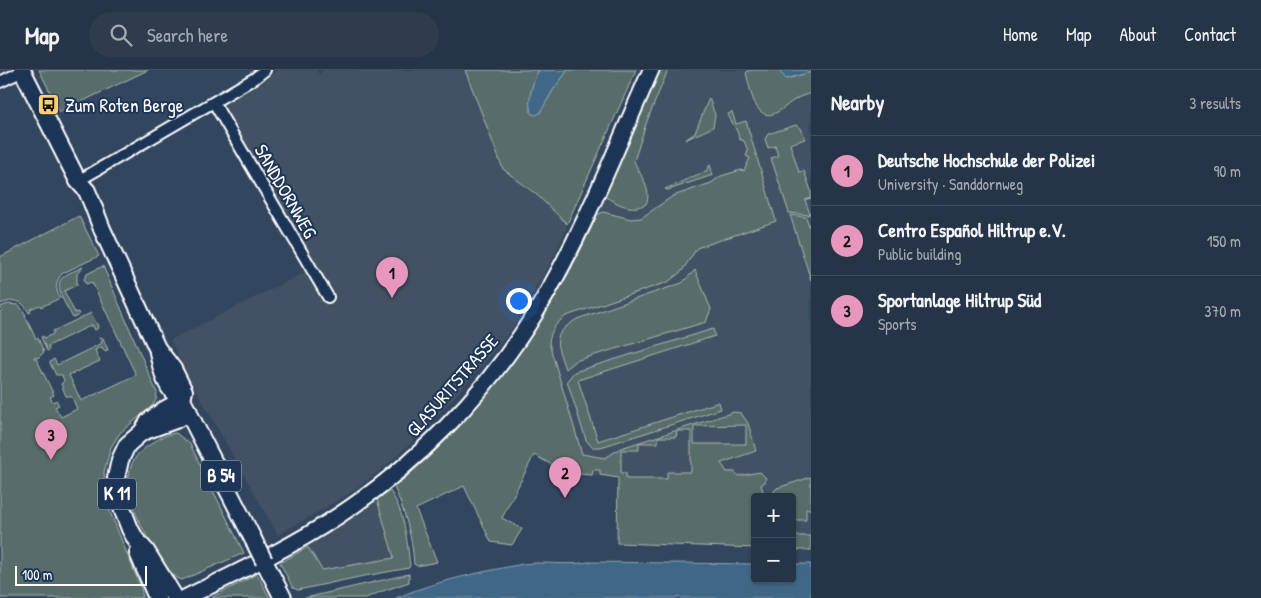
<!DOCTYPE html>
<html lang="en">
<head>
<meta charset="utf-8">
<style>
  body { margin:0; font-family:"Patrick Hand",sans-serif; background:#2e3c4e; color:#f1f3f6 }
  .controls { position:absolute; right:15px; bottom:15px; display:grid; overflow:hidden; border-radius:5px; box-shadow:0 1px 4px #0004 }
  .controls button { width:45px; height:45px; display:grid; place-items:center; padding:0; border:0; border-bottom:1px solid #424f60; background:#263447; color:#f1f3f6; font:25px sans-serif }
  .scale { position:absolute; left:15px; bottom:12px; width:132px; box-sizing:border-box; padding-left:5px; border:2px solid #fff; border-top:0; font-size:14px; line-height:18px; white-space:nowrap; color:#fff; -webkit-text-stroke:4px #1d3557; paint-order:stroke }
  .you { position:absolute; left:518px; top:230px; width:18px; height:18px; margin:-12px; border:4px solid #fff; border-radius:50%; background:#1a73e8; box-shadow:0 0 0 8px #1a73e833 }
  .badge { display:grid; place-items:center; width:32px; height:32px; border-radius:50%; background:#e797bd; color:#111; font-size:16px; font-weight:700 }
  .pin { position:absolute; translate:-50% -41px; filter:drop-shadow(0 1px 2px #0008) }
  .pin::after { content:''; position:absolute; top:26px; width:18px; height:15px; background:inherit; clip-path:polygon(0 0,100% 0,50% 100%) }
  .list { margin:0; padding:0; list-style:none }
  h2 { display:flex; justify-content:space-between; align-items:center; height:65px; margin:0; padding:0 20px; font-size:21px }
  h2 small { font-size:16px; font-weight:400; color:#a4aab4 }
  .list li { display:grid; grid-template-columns:32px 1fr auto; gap:15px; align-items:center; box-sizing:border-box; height:70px; padding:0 20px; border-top:1px solid #424f60 }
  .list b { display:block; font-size:19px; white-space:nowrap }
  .list p { margin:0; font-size:16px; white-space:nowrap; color:#a4aab4 }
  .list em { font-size:16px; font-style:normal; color:#a4aab4 }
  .icon { flex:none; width:28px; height:28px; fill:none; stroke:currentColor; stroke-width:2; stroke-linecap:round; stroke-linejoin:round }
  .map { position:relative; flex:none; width:811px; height:528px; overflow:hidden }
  header { display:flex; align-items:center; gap:30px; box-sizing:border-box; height:70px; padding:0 25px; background:#263447; border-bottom:1px solid #424f60 }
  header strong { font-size:24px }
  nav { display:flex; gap:28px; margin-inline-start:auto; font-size:18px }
  .search { width:350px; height:45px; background:#2e3c4e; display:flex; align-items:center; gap:12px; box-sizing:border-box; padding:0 18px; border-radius:28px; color:#a4aab4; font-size:19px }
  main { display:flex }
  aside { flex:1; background:#263447 }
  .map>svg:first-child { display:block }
  .built { fill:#425164 }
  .green { fill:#586d69; stroke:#acb6b4; fill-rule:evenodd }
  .water { fill:#3f6886; stroke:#8ca4b6 }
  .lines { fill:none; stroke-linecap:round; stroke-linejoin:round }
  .street-casing { stroke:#fff; stroke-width:14 }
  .secondary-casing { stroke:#fff; stroke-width:19 }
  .primary-casing { stroke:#fff; stroke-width:20 }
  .street { stroke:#1d3557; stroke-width:10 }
  .secondary { stroke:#1d3557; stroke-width:15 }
  .primary { stroke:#1d3557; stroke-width:16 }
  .primary-bridge-casing { stroke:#fff; stroke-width:20; stroke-linecap:butt }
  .primary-bridge { stroke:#1d3557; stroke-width:16 }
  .labels { text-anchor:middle; stroke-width:4; stroke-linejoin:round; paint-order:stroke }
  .shield { fill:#1d3557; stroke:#bbc2cd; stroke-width:1 }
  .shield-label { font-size:18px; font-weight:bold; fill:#fff }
  .poi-label { font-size:19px; fill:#fff; stroke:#1d3557; text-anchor:start }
  .street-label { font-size:19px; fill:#fff; stroke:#1d3557 }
</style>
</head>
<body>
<header>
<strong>Map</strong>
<div class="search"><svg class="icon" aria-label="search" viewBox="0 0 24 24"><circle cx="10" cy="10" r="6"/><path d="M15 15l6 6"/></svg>Search here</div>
<nav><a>Home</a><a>Map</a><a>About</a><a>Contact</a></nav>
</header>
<main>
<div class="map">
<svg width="811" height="528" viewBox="0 0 811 528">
  <rect width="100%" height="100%" fill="#33465f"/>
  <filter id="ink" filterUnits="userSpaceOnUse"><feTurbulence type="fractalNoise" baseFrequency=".02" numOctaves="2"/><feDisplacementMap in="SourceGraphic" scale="10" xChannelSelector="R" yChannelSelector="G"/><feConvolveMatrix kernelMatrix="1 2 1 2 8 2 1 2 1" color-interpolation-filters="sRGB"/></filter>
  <g filter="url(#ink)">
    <g class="built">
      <polygon points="277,0 316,0 319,4 323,0 465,0 503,99 537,125 567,154 565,163 546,201 514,256 482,296 450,332 410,374 387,395 349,424 278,465 194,317 170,270 317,196 222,36 261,13"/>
      <polygon points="660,0 811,0 811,480 792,480 792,427 755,427 755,478 617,473 618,408 580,404 527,271 559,221 591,158"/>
      <polygon points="377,429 394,489 322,500 308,477"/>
    </g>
    <g class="green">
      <polygon points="39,0 148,0 60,42"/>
      <path d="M465,0h74c-6,11 -13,33 -7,44l14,-12 7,-12 15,-20h68l-69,154 -30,-29 -34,-26z"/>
      <path d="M660,0h8l-21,51 -13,40c5,12 19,30 12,43 -15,8 -28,0 -42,-8z"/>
      <path d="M749,0h29l9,9 24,-7v21c-6,2 -13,4 -18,8 -12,8 -25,23 -36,6 -6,-9 -8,-24 -11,-34z"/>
      <polygon points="709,28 715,45 713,57 685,70 695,63"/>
      <path d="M732,42l4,12 10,-3 30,100 -79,27 -15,23 -14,11 -102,34c-11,8 -15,14 -17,27l33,111 23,4 16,-10 113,-36 7,1 7,10 8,28 -35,12 6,9h8l3,4 22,-4 6,6 -1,4 -4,3 4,12h-10v51l-138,-5 1,-65 -18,-3v-5h-7l-1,5 -12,-1 -23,-8 -1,1 -22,-12 -32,63 20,11 -10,16 -21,-3 -27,-56 -48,23 21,53 -20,4 -3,-2c-2,-28 -9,-52 -20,-77 90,-72 157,-168 203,-272l6,-3 28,7 10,-1 32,-22 38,-13 10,-7 20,-6 3,1 6,-13 -4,-2 2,-5 -4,-10 -5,-2c-1,-10 -8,-16 -11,-25zM746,355v19h-52v-18zM677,361h14v41h-24v7h-41v-6h-5v-23h18v-7h19v-6h18z"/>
      <polygon points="796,55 801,58 805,69 790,74 799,102 804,101 811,121 811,128 805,130 810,144 808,145 789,143 771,88 778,86 775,76 768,78 765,69 768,64"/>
      <polygon points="710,95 713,105 668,120 665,119 706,101"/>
      <polygon points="790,145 806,147 811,161 811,210"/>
      <path d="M79,146l20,40 -36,17c-8,8 -8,15 -3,25l-19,9 -1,-2 -10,4 1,3 -2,1c-7,-14 -15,-14 -29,-9v-47z"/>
      <polygon points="103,196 157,323 156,330 152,336 120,363 111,377 104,402 106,432 141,518 143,528 0,528 0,242 2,240 0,237 8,234 19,235 26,245 25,246 36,269 38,268 44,282 38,288 34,287 34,288 37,290 54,325 50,327 53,332 56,330 59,335 55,337 61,347 77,339 72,327 66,326 61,314 64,311 62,305 56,305 50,293 51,291 54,289 57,295 102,273 99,267 103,268 108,280 104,281 102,277 95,280 100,291 69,305 81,331 136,305 92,212 86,214 84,209 87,204"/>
      <path d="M83,197l-6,7v11l-13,6 11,22 3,-1 1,3 -6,3c-5,-10 -20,-30 -11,-40 5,-5 15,-8 21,-11z"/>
      <path d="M695,200l16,39 -5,13 -131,39 -10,8c-9,-27 -15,-33 12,-50l105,-36z"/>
      <polygon points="91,243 98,256 97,259 95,260 92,255 48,276 49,280 47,281 41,267 43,266 44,268 53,264 53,261"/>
      <polygon points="713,259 715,266 578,310 598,371 719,332 721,339 601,377 592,377 586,370 567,311 574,302"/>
      <path d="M176,363l14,11 54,109 -62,27c-11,-3 -17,-16 -23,-25 -20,-29 -51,-84 -11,-109 8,-6 18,-12 28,-13z"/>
      <polygon points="811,407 811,439 806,439 806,450 792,450 792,427 774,427 774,421 777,418"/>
      <path d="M390,421c15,21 17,50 20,74l-1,3 -50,9 -61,13 -5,-2 -13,-25 28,-16 14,23 72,-12 -17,-59z"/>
      <rect x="792" y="466" width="19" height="14"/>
      <polygon points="257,504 270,528 211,528"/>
      <polygon points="409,504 409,512 380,522 366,528 305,528"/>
    </g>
    <g class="water">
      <path d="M568,0l-15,20 -13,23 -4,2 -4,-1c-6,-11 1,-32 6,-43z"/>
      <polygon points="778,0 811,0 811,2 786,9"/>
      <path d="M588,492l167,2v15h37v-15h19v34h-415c39,-17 85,-26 127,-34 21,-3 44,2 65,-2z"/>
    </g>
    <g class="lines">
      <defs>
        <g id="street">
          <polyline points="0,12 23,1"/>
          <polyline points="214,33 328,227"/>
          <polyline points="78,111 255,8 265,0"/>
        </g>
        <path id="secondary" d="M185,528c51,-25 103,-49 150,-80 80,-52 151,-124 201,-206 46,-76 79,-161 115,-242"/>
        <g id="primary">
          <polyline points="22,0 78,111 87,121 92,133 102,159 157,278 173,299 184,321 182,330"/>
          <path d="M158,282c4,19 7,37 24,48l71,139"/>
          <polyline points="142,362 175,350 189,342"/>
          <polyline points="138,483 157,528"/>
          <polyline points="264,491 283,528"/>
          <polyline points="175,528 146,481 136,470 130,459 120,433 116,419 116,408 120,390 127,375 142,362 149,351 164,340 182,330"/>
        </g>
      </defs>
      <use href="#street" class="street-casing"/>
      <use href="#secondary" class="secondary-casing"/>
      <use href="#primary" class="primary-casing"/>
      <use href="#street" class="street"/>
      <use href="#secondary" class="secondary"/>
      <use href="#primary" class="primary"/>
      <defs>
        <polyline id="primary-bridge" points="253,469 264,491"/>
      </defs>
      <use href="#primary-bridge" class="primary-bridge-casing"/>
      <use href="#primary-bridge" class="primary-bridge"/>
    </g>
  </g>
  <defs>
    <symbol id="bus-square" viewBox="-11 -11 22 22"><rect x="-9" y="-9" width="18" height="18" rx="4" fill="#ffd166" stroke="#1d3557"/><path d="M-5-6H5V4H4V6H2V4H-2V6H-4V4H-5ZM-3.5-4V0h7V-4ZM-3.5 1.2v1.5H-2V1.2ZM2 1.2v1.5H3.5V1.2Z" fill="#111"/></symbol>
  </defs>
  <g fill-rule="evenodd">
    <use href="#bus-square" x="36" y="22" width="25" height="25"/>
  </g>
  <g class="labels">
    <g class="shield">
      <rect x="201" y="390.5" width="40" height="31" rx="4"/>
      <rect x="98" y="408.5" width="38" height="31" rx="4"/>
    </g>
    <g class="shield-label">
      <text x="221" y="412">B 54</text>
      <text x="117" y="430">K 11</text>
    </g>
    <g class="poi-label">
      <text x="65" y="42">Zum Roten Berge</text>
    </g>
    <g class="street-label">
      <text transform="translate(286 121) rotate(60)" y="7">SANDDORNWEG</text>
      <text transform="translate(452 315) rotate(-49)" y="7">GLASURITSTRASSE</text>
    </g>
  </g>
</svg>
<div class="controls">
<button>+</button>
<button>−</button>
</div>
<div class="scale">100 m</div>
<div class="you"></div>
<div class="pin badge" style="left:392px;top:228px">1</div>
<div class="pin badge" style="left:565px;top:428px">2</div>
<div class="pin badge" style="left:51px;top:390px">3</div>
</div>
<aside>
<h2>Nearby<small>3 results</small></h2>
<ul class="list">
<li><span class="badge">1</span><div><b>Deutsche Hochschule der Polizei</b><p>University · Sanddornweg</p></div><em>90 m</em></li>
<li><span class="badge">2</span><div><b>Centro Español Hiltrup e.V.</b><p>Public building</p></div><em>150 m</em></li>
<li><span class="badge">3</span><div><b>Sportanlage Hiltrup Süd</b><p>Sports</p></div><em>370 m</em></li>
</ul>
</aside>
</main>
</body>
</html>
